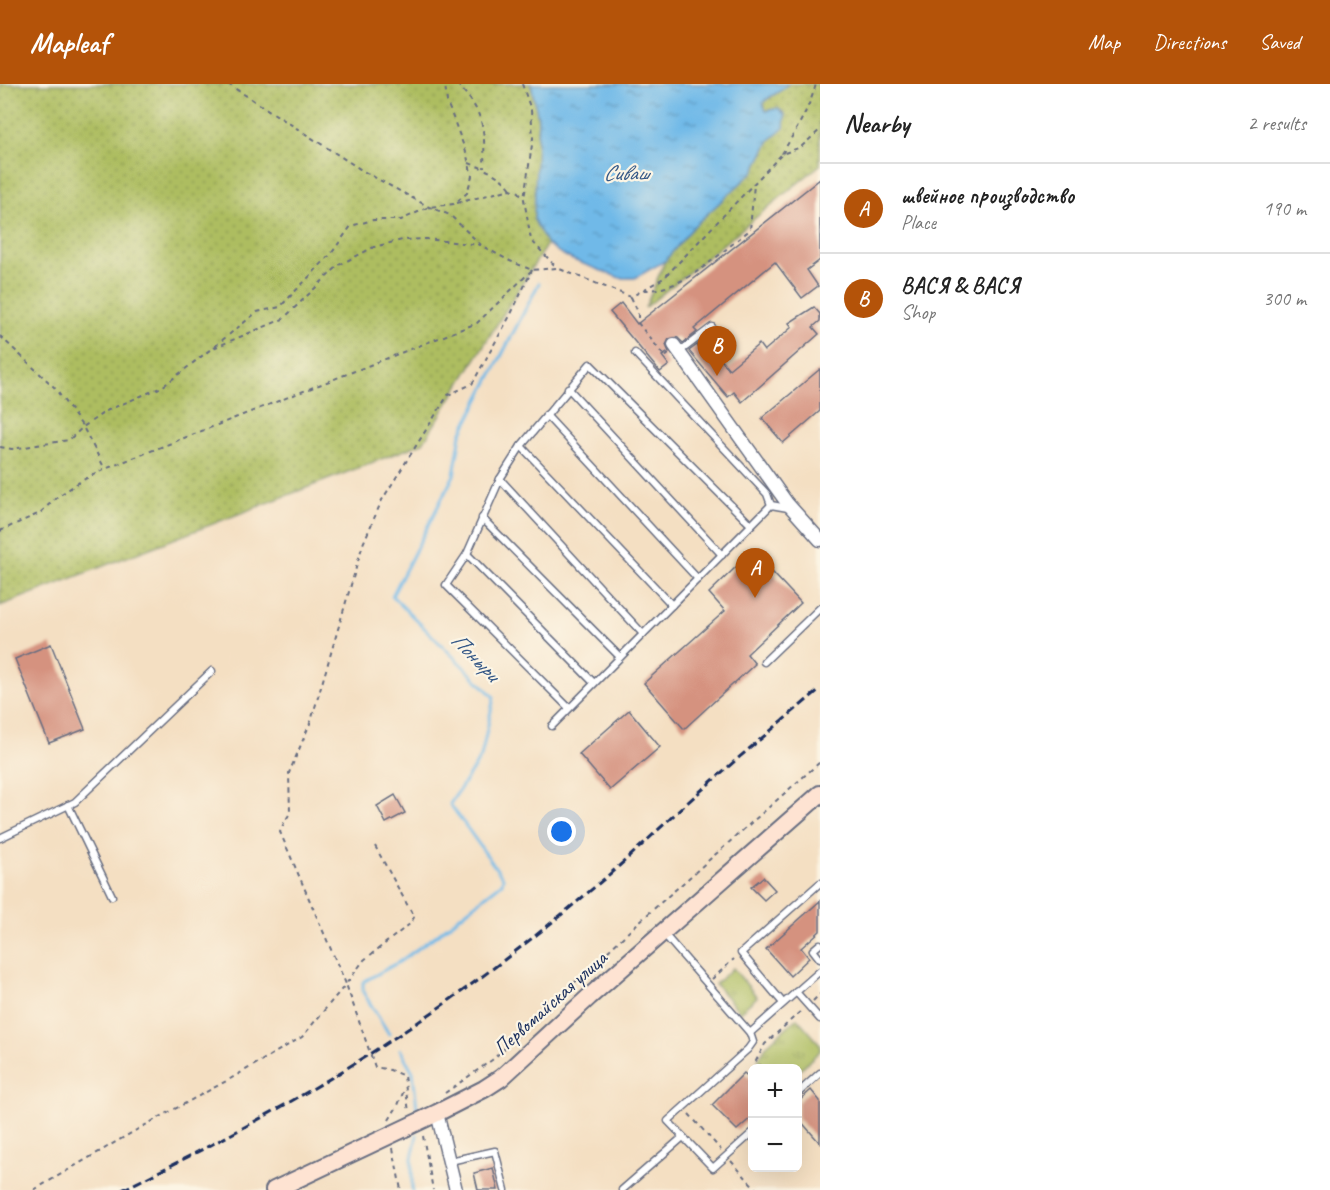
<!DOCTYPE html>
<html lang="en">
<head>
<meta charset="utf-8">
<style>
  body { margin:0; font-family:Caveat,sans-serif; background:#f2f2f2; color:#222 }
  .controls { position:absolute; right:18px; bottom:18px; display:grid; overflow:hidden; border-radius:9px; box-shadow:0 6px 24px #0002 }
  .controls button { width:54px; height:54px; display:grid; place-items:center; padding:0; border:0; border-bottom:2px solid #e0e0e0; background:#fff; color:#222; font:30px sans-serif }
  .you { position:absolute; left:562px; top:748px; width:21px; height:21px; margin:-15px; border:4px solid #fff; border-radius:50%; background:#1a73e8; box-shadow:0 0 0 9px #1a73e833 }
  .badge { display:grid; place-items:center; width:39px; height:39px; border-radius:50%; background:#b45309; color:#fff; font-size:20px; font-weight:700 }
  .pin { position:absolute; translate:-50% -50px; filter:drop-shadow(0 2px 3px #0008) }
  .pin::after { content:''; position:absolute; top:32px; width:21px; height:18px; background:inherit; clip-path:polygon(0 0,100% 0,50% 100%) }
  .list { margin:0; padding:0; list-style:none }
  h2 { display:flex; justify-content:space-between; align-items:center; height:78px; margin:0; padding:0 24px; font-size:26px }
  h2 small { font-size:20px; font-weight:400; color:#767676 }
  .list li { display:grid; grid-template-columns:39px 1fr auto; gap:18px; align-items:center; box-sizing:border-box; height:90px; padding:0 24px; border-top:2px solid #e0e0e0 }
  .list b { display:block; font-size:22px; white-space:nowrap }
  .list p { margin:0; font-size:20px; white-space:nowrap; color:#767676 }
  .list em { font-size:20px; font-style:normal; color:#767676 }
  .map { position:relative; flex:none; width:820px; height:1106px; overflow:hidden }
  header { display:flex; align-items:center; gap:36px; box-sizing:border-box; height:84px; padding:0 30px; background:#b45309; color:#fff }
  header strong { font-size:28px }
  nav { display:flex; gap:33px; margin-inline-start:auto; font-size:21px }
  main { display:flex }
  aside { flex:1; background:#fff }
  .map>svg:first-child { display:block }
  .grass { fill:url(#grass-dots); stroke:#64765f; stroke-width:1.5 }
  .park { fill:url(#park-tufts); stroke:#64765f; stroke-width:1.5 }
  .water { fill:url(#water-ripples); stroke:#4674a3; stroke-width:1.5 }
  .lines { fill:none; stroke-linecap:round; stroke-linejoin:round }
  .stream { stroke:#70b9e8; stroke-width:3 }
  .building { fill:#d5927f }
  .lane-casing { stroke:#676d81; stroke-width:9 }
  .street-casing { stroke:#676d81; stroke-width:15 }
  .secondary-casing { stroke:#676d81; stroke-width:20 }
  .path { stroke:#676d81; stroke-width:2; stroke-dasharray:4.5 4.5; stroke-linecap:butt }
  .lane { stroke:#fff; stroke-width:6 }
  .street { stroke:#fff; stroke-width:12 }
  .secondary { stroke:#fee3d2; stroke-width:16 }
  .rail { stroke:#1b2f5e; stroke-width:3; stroke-dasharray:9 4.5; stroke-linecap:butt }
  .labels { text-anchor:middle; stroke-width:4.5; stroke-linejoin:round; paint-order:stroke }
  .street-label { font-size:21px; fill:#1b2f5e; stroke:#fcf5e5 }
  .water-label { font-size:22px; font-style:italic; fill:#355887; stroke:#fcf5e5 }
</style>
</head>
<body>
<header>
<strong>Mapleaf</strong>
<nav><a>Map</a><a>Directions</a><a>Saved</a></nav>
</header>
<main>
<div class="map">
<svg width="820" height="1106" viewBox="0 0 820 1106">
  <defs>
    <pattern id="grass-dots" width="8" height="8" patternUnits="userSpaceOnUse" patternTransform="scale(1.5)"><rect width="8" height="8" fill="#adbd60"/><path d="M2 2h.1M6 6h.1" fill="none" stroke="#8c9a52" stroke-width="1.8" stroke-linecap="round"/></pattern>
    <pattern id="park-tufts" width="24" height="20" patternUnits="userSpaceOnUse" patternTransform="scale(1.5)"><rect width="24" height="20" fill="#adbd60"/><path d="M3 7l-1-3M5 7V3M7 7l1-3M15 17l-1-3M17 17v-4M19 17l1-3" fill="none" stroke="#8c9a52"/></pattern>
    <pattern id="water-ripples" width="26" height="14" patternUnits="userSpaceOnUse" patternTransform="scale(1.5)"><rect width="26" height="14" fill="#70b9e8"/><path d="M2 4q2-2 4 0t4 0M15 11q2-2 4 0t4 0" fill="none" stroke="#5b97bf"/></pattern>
  </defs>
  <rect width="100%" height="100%" fill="#fcf5e5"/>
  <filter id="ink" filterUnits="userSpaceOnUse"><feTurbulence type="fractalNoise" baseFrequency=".0167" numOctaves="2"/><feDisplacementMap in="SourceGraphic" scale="12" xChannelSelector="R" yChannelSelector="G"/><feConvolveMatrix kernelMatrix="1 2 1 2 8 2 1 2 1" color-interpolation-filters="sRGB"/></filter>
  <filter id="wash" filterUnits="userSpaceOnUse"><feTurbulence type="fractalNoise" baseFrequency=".008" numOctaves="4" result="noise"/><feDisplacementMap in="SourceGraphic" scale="24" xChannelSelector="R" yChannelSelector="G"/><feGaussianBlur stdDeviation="1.35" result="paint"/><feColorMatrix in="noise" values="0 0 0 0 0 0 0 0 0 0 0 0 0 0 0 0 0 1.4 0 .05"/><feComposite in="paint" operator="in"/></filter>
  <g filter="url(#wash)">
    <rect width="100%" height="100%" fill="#f4dfc2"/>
    <g class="grass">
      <polygon points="0,0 531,0 538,33 534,136 547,160 423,359 0,522"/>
      <path d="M788,0h32v81l-175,143 20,-47 29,-35 60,-55 16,-31 13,-12 2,-13 -7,-7 -12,3 -3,-8c7,-9 18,-10 25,-19z"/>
    </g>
    <g class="park">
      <polygon points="733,884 757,913 740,928 715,900"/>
      <polygon points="797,934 820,960 820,967 798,987 798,984 766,984 758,976 767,961"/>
    </g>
    <path class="water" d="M531,0h257c-7,9 -17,10 -25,19l3,8 12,-3 7,7 -1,13 -14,12 -16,31 -60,55 -29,35 -30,17h-15l-47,-18 -13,-7 -13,-9 -13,-24 4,-102z"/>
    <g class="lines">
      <g class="stream">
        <polyline points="389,950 363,908 363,898 399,878 434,853 502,799 503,794 450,720 481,673 494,613 392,512 454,391 461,350 539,199"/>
        <polyline points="400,965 413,988 417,1024"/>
        <polyline points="412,1106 412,1074 417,1051"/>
      </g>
    </g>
    <g id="blocks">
      <g class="building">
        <polygon points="820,95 820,176 807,186 818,202 802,214 775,178 694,245 697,248 683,259 677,253 669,255 666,261 669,268 662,272 669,281 660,288 610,228 621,219 637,240"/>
        <polygon points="814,223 820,230 820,237 813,243 819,250 742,318 734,308 728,313 689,267 704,256 729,285 759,260 764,267 792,243 789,239"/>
        <polygon points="820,285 820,327 783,359 762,334"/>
        <polygon points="760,475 801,519 747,570 755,580 684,645 644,599 725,527 709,509 737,482 745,490"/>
        <polygon points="51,560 85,645 49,659 15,575"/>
        <polygon points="629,626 660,663 610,706 579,670"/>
        <polygon points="395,711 405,729 386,739 377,722"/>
        <polygon points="763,793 775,806 764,816 751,803"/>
        <polygon points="820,817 820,847 801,864 809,874 790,892 766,865"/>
        <polygon points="744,989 753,997 753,1032 737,1046 712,1021"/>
        <polygon points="811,1006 820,1017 820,1059 798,1034 798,1018"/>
        <polygon points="493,1084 498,1106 478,1106 474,1089"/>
      </g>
    </g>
  </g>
  <g filter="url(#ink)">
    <use href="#blocks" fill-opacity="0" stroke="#676d81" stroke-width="1.5"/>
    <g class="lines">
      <defs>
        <g id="lane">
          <polyline points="679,268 712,243"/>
          <polyline points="635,269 767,410 771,421"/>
          <polyline points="568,304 722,471"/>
          <polyline points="546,331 698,495"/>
          <polyline points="521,362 672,521"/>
          <polyline points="500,395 643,550"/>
          <polyline points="482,434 620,573"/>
          <polyline points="467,470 594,599"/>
          <polyline points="764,578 820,524"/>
          <polyline points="569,624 446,501 467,470 500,395 521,362 590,280 751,441"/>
          <polyline points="552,642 771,421 788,424"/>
          <polyline points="68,721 112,812"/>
          <polyline points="0,754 75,718 212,587"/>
          <polyline points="664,850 750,949 753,958 748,965 668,1037 713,1084 752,1049"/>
          <polyline points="820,860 813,866 820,875"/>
          <polyline points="796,908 820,935"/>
          <polyline points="783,919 741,869 820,799"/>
          <polyline points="750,949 820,887"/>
          <polyline points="798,1009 820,989"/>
          <polyline points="450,1077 495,1067 505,1106"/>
          <polyline points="622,1106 683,1053"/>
        </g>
        <g id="street">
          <polyline points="674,261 787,419 820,456"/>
          <polyline points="437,1029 456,1106"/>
        </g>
        <polyline id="secondary" points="274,1106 437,1029 484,1005 501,994 589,913 820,710"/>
      </defs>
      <use href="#lane" class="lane-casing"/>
      <use href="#street" class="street-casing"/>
      <use href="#secondary" class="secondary-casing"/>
      <g class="path">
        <polyline points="228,0 363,87 429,123 450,131 482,162 510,177 532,186 557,184 631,213 664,194 782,70 801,63 820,46"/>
        <path d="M457,0c28,29 28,46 27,84"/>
        <polyline points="522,0 531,26 533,54 524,115"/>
        <path d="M782,70c13,-23 27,-44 34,-70"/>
        <path d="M469,79c16,6 32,12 42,26"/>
        <polyline points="457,119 511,105 519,108 524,115 531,156 557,184"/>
        <path d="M644,206c41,1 75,-37 106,-60l4,-46"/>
        <polyline points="631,213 638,228 638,239 665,273 669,270"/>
        <polyline points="0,252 54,303 83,343 105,385"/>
        <polyline points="215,262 257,228 280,223 331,170 351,142 373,136 401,136 429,123 454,120 467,109 472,92 466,68 447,18 445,0"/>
        <polyline points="0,363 12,365 69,356 83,343 106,327 162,303 211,265 283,235 339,181 374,163 402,156 427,155 481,161"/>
        <polyline points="0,447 40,429 57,413 81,397 105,385 477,239 531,187"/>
        <polyline points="375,762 414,833 411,839 364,876 346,900 375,983 390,986 404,992 409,1028"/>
        <polyline points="712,895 734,875"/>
        <polyline points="813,917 820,910"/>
        <polyline points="763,984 756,977 765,960 802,926"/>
        <polyline points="445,1009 492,976 640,837 820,678"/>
        <polyline points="689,1030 721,1066"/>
        <polyline points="389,1036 398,1021 405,1004"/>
        <polyline points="423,1052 433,1106"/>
        <polyline points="393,1064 401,1106"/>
        <polyline points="731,1077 757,1106"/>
        <polyline points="34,1106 138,1045 230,995 302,953 346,900 280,748 284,739 290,729 289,689 311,637 363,460 382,416 448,311 472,300 511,230 532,186"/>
      </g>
      <use href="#lane" class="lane"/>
      <use href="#street" class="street"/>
      <use href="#secondary" class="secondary"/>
      <path class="rail" d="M122,1106c91,-45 181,-92 266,-148 79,-51 160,-114 231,-176 28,-25 55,-52 84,-77 38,-34 78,-67 117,-100"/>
    </g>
  </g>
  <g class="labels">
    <g class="street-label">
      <text transform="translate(550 919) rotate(-42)" y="7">Первомайская улица</text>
    </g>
    <g class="water-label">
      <text x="626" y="96">Сиваш</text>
      <text transform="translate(476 572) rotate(45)" y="8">Поныри</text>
    </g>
  </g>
</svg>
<div class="controls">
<button>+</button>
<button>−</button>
</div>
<div class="you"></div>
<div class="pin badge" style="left:755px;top:514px">A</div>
<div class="pin badge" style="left:717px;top:292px">B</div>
</div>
<aside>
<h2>Nearby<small>2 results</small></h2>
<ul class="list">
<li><span class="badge">A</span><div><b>швейное производство</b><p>Place</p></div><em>190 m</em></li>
<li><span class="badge">B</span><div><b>ВАСЯ &amp; ВАСЯ</b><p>Shop</p></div><em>300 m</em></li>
</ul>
</aside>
</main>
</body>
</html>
